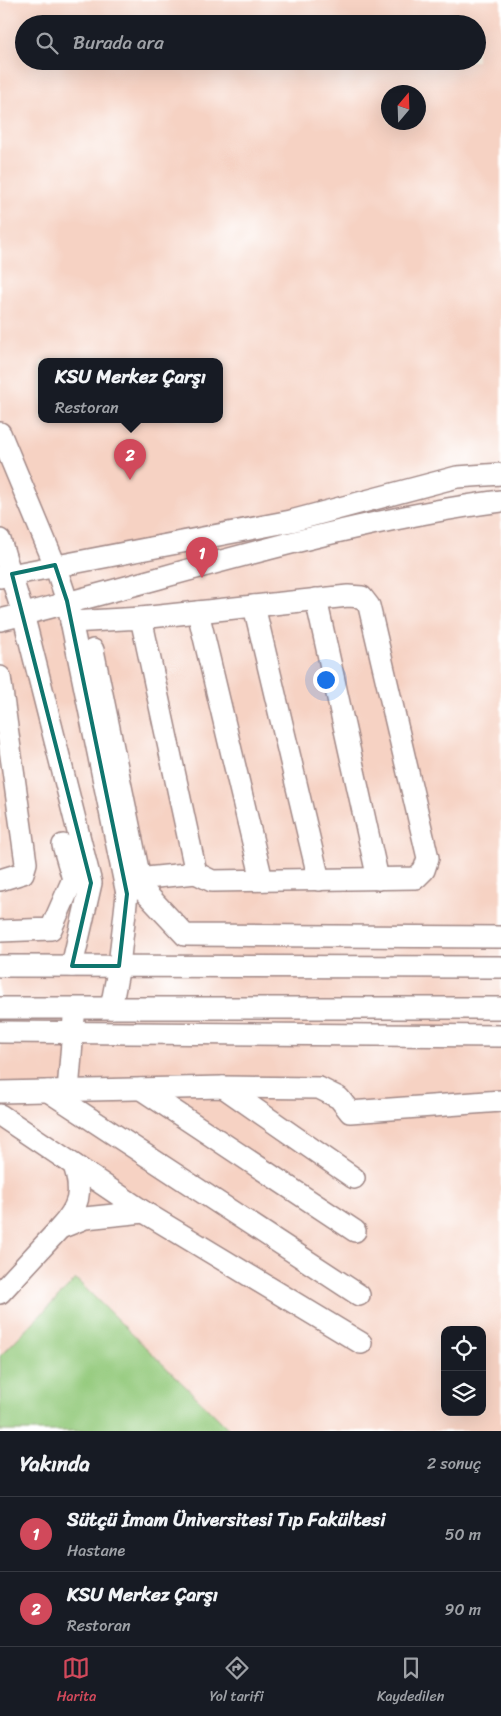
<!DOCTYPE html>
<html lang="tr">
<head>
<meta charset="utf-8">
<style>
  body { margin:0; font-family:Sriracha,sans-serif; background:#20242c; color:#f1f3f6 }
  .controls { position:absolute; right:15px; bottom:15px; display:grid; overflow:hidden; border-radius:10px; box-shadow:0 5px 20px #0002 }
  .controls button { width:45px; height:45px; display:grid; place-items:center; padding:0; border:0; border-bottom:1px solid #363941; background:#171b24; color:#f1f3f6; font:25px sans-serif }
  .compass { position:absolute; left:381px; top:85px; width:45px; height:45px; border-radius:50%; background:#171b24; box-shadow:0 5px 20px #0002; rotate:19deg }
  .you { position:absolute; left:325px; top:679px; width:18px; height:18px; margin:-12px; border:4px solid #fff; border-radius:50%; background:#1a73e8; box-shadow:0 0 0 8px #1a73e833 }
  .badge { display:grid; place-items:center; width:32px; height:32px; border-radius:50%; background:#d1495b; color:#fff; font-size:16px; font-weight:700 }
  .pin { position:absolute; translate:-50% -41px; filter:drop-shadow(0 1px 2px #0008) }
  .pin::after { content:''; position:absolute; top:26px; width:18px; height:15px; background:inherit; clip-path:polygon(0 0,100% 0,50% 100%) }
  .popup { position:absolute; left:38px; top:358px; width:185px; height:65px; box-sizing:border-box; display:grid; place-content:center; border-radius:10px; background:#171b24; filter:drop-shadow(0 1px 4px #0005); font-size:16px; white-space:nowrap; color:#9ea1a6 }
  .popup b { font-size:19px; color:#f1f3f6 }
  .popup::after { content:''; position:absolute; left:50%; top:100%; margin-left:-10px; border:10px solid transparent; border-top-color:#171b24 }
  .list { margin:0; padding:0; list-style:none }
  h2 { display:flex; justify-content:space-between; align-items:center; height:65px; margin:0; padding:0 20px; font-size:21px }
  h2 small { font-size:16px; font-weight:400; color:#9ea1a6 }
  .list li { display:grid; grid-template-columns:32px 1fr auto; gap:15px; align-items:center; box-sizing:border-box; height:75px; padding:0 20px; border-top:1px solid #363941 }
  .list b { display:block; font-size:19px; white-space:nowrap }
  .list p { margin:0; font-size:16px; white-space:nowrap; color:#9ea1a6 }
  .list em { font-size:16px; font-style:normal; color:#9ea1a6 }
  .icon { flex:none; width:28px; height:28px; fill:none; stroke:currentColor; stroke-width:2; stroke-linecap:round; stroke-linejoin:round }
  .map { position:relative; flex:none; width:501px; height:1431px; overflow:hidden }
  .search { position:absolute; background:#171b24; box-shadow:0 5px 20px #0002; left:15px; right:15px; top:15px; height:55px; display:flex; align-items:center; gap:12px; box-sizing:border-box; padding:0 18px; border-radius:28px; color:#9ea1a6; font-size:19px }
  .sheet { height:215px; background:#171b24 }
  nav { display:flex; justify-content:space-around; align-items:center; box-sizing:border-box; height:70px; border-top:1px solid #363941; background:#171b24; font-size:14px; color:#9ea1a6 }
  nav a { display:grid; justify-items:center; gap:2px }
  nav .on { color:#d1495b }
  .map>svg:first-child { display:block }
  .built { fill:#f6d2c3; fill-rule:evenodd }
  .green { fill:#95cb7e; stroke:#707554 }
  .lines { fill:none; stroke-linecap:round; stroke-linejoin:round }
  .minor-casing { stroke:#a18886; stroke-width:24 }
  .minor { stroke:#fff; stroke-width:21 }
  .marked { fill:none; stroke:#0f766e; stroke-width:4; stroke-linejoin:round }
</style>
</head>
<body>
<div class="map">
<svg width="501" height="1431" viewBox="0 0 501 1431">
  <rect width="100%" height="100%" fill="#fff"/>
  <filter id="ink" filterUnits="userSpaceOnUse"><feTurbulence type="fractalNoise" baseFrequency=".02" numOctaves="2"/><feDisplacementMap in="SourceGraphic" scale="10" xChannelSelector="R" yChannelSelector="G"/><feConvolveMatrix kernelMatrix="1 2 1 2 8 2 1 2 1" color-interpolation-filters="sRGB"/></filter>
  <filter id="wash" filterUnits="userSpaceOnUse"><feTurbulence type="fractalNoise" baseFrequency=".0096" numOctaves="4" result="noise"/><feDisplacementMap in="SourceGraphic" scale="20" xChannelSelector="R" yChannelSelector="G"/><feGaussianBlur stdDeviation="1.12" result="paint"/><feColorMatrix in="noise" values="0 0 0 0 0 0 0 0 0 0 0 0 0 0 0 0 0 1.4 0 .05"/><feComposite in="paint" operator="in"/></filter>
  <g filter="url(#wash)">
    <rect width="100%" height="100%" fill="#f8f0e0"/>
    <path class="built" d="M0,0h501v1431h-501zM24,24h453v37h-453zM388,92h30v30h-30zM41,361h178v58h-178zM445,1330h37v82h-37z"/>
    <polygon class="green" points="76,1279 229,1429 227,1431 0,1431 0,1356"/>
  </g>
  <g filter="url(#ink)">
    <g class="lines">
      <defs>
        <g id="minor">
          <polyline points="0,433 55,565 67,601 127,894 119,966 111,1008"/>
          <polyline points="0,540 23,614 91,883 72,966"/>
          <polyline points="0,577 291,521 457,477 501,474"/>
          <polyline points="316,599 378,879"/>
          <polyline points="254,606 319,880"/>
          <polyline points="198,612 262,880"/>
          <polyline points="141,618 348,596 362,597 369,606 428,858 424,870 416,878 212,881 196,873"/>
          <path d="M0,620c165,-40 332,-97 501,-119"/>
          <polyline points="71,622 141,618 196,873 127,880"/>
          <polyline points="93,650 142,889 185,935 501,937"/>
          <polyline points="0,677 26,863 23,873 0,880"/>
          <polyline points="0,931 51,929 73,879 63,845"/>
          <polyline points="0,966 501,967"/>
          <polyline points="0,1008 501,1008"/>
          <polyline points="0,1032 501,1036"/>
          <polyline points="223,1087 354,1178"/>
          <polyline points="141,1089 355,1231"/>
          <polyline points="48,1091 359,1295"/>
          <polyline points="68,1091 74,1018"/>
          <polyline points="0,1092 223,1087 319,1088 339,1098 350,1112 501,1101"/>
          <polyline points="0,1115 144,1212 361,1343"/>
          <path d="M74,1165c9,28 5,42 -14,63l25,-10 59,-6"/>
          <polyline points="0,1293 60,1228"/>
        </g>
      </defs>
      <use href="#minor" class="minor-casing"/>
      <use href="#minor" class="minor"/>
    </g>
  </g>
  <path class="marked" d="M55,565l12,36 60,293 -8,72h-47l19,-83 -79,-309z"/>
</svg>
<div class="controls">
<button><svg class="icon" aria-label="locate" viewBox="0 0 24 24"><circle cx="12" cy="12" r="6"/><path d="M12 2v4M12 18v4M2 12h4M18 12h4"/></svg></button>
<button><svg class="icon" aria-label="layers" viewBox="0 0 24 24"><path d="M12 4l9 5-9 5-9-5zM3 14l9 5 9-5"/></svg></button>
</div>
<svg class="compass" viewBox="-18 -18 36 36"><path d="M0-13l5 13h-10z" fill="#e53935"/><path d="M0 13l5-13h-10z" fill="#9ea1a6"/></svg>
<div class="you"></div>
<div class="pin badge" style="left:202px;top:578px">1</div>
<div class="pin badge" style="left:130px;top:480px">2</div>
<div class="popup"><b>KSU Merkez Çarşı</b>Restoran</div>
<div class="search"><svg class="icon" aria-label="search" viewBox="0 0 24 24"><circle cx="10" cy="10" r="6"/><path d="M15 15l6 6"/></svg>Burada ara</div>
</div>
<section class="sheet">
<h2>Yakında<small>2 sonuç</small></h2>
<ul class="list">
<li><span class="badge">1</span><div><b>Sütçü İmam Üniversitesi Tıp Fakültesi</b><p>Hastane</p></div><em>50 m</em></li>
<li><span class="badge">2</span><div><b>KSU Merkez Çarşı</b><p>Restoran</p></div><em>90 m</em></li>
</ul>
</section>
<nav>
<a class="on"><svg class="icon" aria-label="map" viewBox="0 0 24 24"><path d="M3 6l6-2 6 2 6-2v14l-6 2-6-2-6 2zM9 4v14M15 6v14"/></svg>Harita</a>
<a><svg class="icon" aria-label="directions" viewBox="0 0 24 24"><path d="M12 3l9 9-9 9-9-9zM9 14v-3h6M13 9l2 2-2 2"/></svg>Yol tarifi</a>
<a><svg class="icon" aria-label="saved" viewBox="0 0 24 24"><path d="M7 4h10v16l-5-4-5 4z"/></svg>Kaydedilen</a>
</nav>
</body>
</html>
